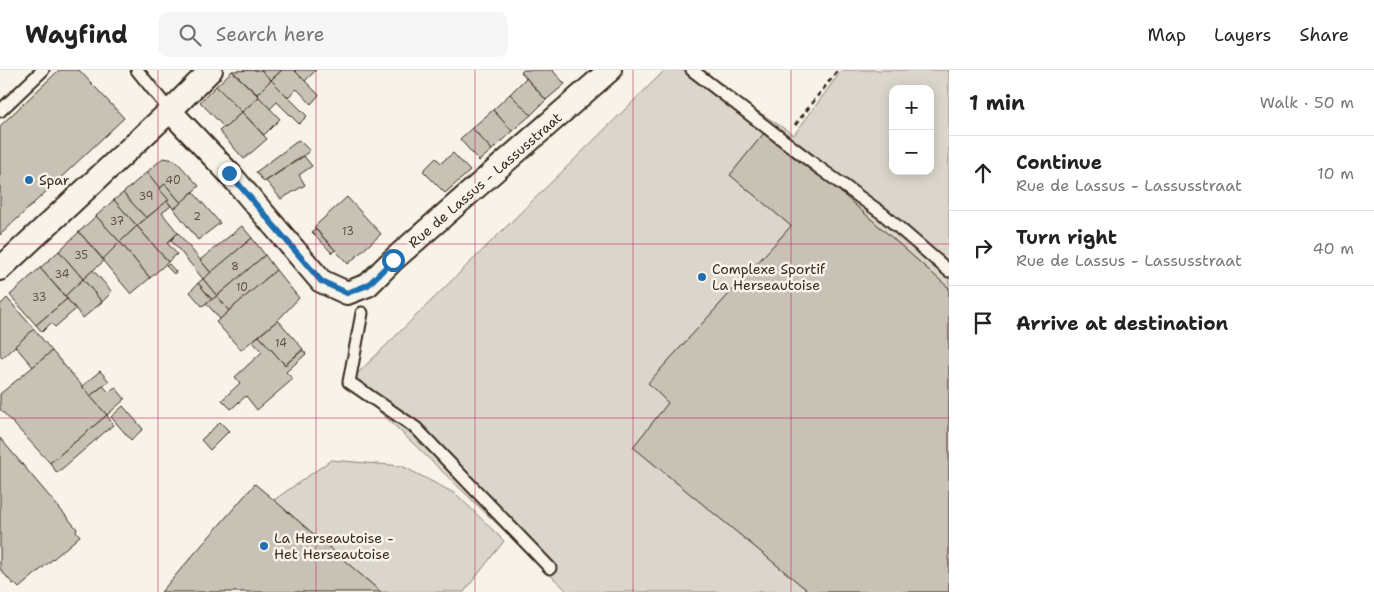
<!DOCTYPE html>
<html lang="en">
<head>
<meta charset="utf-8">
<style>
  body { margin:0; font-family:"Shantell Sans",sans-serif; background:#f6f6f6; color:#222 }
  .controls { position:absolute; right:15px; top:15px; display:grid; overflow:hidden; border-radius:10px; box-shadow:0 2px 12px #0003 }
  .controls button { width:45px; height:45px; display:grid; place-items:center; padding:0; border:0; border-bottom:1px solid #e0e0e0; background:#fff; color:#222; font:25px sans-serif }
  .stop { position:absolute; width:15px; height:15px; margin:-11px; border:4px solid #1f6fb2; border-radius:50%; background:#fff }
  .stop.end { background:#1f6fb2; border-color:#fff; box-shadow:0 1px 5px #0008 }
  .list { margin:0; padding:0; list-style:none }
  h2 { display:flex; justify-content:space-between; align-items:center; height:65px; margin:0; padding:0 20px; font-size:21px }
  h2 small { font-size:16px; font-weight:400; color:#767676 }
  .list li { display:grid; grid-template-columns:32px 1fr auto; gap:15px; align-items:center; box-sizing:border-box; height:75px; padding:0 20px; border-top:1px solid #e0e0e0 }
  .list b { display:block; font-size:19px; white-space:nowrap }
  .list p { margin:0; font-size:16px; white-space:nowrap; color:#767676 }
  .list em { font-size:16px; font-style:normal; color:#767676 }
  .icon { flex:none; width:28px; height:28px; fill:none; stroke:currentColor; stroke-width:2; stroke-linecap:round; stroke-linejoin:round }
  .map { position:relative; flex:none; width:949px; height:522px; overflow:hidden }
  header { display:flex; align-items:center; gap:30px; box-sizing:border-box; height:70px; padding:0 25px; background:#fff; border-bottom:1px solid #e0e0e0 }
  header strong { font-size:24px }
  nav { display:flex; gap:28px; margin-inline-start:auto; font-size:18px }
  .search { width:350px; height:45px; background:#f6f6f6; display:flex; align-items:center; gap:12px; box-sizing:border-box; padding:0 18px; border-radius:10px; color:#767676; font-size:19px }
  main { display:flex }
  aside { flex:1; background:#fff }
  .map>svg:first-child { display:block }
  .green { fill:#dbd6cb; stroke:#8b8074; fill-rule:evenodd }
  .building { fill:#c8c1b6; stroke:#3b2a1e }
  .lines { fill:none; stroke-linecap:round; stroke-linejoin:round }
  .service-casing { stroke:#3b2a1e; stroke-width:15 }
  .minor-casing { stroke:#3b2a1e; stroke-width:26 }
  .path { stroke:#3b2a1e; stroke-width:3; stroke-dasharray:5 4; stroke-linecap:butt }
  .service { stroke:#f7f3e8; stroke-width:11 }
  .minor { stroke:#f7f3e8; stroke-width:22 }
  .route { stroke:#1f6fb2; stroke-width:6 }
  .grid { fill:none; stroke:#c2185b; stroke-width:1; stroke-opacity:0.55 }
  .poi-dot { fill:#1f6fb2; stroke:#f7f3e8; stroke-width:2 }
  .labels { text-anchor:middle; stroke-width:5; stroke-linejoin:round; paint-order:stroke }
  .number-label { font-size:11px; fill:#5e5044 }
  .poi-label { font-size:14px; fill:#3b2a1e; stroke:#f7f3e8; text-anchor:start }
  .street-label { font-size:14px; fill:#3b2a1e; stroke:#f7f3e8 }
</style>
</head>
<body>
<header>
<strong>Wayfind</strong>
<div class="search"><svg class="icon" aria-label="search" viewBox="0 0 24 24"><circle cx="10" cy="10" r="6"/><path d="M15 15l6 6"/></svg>Search here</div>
<nav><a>Map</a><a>Layers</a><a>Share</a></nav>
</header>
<main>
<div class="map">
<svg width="949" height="522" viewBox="0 0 949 522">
  <rect width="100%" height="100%" fill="#f7f3e8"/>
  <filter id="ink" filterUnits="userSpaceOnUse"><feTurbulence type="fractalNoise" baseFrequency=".02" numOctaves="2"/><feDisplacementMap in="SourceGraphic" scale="10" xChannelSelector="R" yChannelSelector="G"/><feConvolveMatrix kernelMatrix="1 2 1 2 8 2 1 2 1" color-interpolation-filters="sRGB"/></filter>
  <g filter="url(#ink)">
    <g class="green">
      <path d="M665,0h30l99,65 48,-65h107v522h-381l-219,-210zM893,19h37v82h-37z"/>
      <polygon points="331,390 402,396 456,424 504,471 464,522 381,522 274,430"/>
    </g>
    <g class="building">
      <polygon points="59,0 79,0 124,48 0,165 0,56"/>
      <polygon points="261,0 282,0 271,10"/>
      <polygon points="261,0 271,10 257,24 232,1"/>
      <polygon points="282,0 294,0 319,25 311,34 297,19 288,27 271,10"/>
      <polygon points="294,0 316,0 305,11"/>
      <polygon points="524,0 552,0 565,14 546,30 521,2"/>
      <polygon points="232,1 259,27 242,42 216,16"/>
      <polygon points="526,8 546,30 531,45 510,24"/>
      <polygon points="271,10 307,46 299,54 277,32 270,39 259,27 257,24"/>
      <polygon points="216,16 242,42 225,58 200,32"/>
      <polygon points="510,24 531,45 512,61 493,40"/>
      <polygon points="259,27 280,49 264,65 242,42"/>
      <polygon points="493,40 512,61 492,80 472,58"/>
      <polygon points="242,42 267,69 244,89 219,61 224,57 225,58"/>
      <polygon points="472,58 492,80 479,91 460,69"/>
      <polygon points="768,58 949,218 949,522 805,522 807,520 633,377 668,333 648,313 791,156 730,105"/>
      <polygon points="299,70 310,81 264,112 256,102"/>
      <polygon points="453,83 470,101 445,123 423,101 436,88 441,93"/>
      <polygon points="304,86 312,96 299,105 305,115 281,129 266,111"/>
      <polygon points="163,88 175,90 199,116 181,133 165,114 159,119 147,102"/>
      <polygon points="147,102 169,130 146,148 123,123"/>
      <polygon points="165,114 181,133 174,139 167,131 169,130 159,119"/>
      <polygon points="193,122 220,153 198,170 174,139"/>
      <polygon points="123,123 146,148 137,156 114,130"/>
      <polygon points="347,127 381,164 348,194 314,157"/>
      <polygon points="114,130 137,156 120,172 96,146"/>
      <polygon points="167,131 171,136 162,143 178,163 167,173 177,184 168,192 137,156"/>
      <polygon points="96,146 120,172 103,189 79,162"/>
      <polygon points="137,156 168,192 150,208 120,172"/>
      <polygon points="242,156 252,168 211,203 200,190"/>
      <polygon points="315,159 335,180 332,183 312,162"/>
      <polygon points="79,162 104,191 83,209 59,181"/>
      <polygon points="178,163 211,203 203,209 171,170"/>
      <polygon points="252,168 265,185 217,226 203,209"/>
      <polygon points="120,172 150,208 131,224 103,191 103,189"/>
      <polygon points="59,181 83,209 65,226 40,198"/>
      <polygon points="265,185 276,200 229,241 217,226"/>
      <polygon points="169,194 176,202 174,204 166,196"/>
      <polygon points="40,198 67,229 36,255 10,225"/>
      <polygon points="93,200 112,222 102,232 83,209"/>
      <polygon points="276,200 299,228 278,250 241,280 216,252"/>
      <polygon points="83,209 102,232 83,248 65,226"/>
      <polygon points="203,209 217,226 212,230 198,213"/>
      <polygon points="198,213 212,230 202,236 190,222"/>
      <polygon points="217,226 229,241 220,249 206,233"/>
      <polygon points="7,228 34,259 2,288 0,285 0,235"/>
      <polygon points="67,229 76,239 55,257 51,253 42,262 36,255"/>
      <polygon points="278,250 303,279 285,295 259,266"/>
      <polygon points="34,259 52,281 33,297 15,276"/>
      <polygon points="259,266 285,295 303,280 306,284 286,302 293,309 257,340 246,326 231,339 222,330 240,313 235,307 262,282 252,271"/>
      <polygon points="52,281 107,345 50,393 0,339 0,324"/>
      <polygon points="100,301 109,311 90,326 82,316"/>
      <polygon points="103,316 109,322 115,317 125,329 107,345 90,326"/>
      <polygon points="123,336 143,359 131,370 111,347"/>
      <polygon points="107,345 113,355 57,403 50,393"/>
      <polygon points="220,352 229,361 210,380 201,370"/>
      <polygon points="0,368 77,459 76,461 80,466 19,518 14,513 13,514 0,499"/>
      <polygon points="255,414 274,430 381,522 161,522"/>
    </g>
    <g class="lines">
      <defs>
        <g id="service">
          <polyline points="137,0 170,41"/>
          <polyline points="692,0 818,97 883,144 949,201"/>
          <polyline points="0,41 43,0"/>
          <polyline points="362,243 349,312 416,358 550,498"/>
        </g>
        <g id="minor">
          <polyline points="170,41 229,103 321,211 347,223 368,215 393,190 610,0"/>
          <polyline points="0,199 170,41 211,0"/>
        </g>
      </defs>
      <use href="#service" class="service-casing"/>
      <use href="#minor" class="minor-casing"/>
      <polyline class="path" points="795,55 838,0"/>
      <use href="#service" class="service"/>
      <use href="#minor" class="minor"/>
    </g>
  </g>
  <g class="lines" filter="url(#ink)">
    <polyline class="route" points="229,103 321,211 347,223 368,215 393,190"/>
  </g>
  <path class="grid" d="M158,0v522M316,0v522M475,0v522M633,0v522M791,0v522M0,174h949M0,348h949"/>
  <g class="poi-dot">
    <circle cx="29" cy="110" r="5"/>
    <circle cx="702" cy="207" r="5"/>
    <circle cx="264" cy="476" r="5"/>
  </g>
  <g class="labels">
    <g class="number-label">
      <text x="173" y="114">40</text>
      <text x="146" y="130">39</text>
      <text x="197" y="150">2</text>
      <text x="117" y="155">37</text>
      <text x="348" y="165">13</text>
      <text x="81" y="189">35</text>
      <text x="235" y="200">8</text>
      <text x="62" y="208">34</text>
      <text x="242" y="221">10</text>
      <text x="39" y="231">33</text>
      <text x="281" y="277">14</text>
    </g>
    <g class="poi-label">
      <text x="39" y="115">Spar</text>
      <text x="712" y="204">Complexe Sportif<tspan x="712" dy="16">La Herseautoise</tspan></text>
      <text x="274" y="473">La Herseautoise -<tspan x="274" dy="16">Het Herseautoise</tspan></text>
    </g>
    <g class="street-label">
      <text transform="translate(485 110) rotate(-41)" y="5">Rue de Lassus - Lassusstraat</text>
    </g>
  </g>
</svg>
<div class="controls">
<button>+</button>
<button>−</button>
</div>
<div class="stop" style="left:393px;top:190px"></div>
<div class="stop end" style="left:229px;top:103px"></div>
</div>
<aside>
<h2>1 min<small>Walk · 50 m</small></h2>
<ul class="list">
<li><svg class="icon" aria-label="ahead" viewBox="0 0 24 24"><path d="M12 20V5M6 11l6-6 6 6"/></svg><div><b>Continue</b><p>Rue de Lassus - Lassusstraat</p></div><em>10 m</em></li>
<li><svg class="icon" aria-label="right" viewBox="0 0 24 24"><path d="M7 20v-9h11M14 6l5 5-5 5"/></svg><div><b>Turn right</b><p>Rue de Lassus - Lassusstraat</p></div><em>40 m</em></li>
<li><svg class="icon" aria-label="arrive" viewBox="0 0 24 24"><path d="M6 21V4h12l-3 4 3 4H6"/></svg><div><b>Arrive at destination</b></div></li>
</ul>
</aside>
</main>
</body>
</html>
